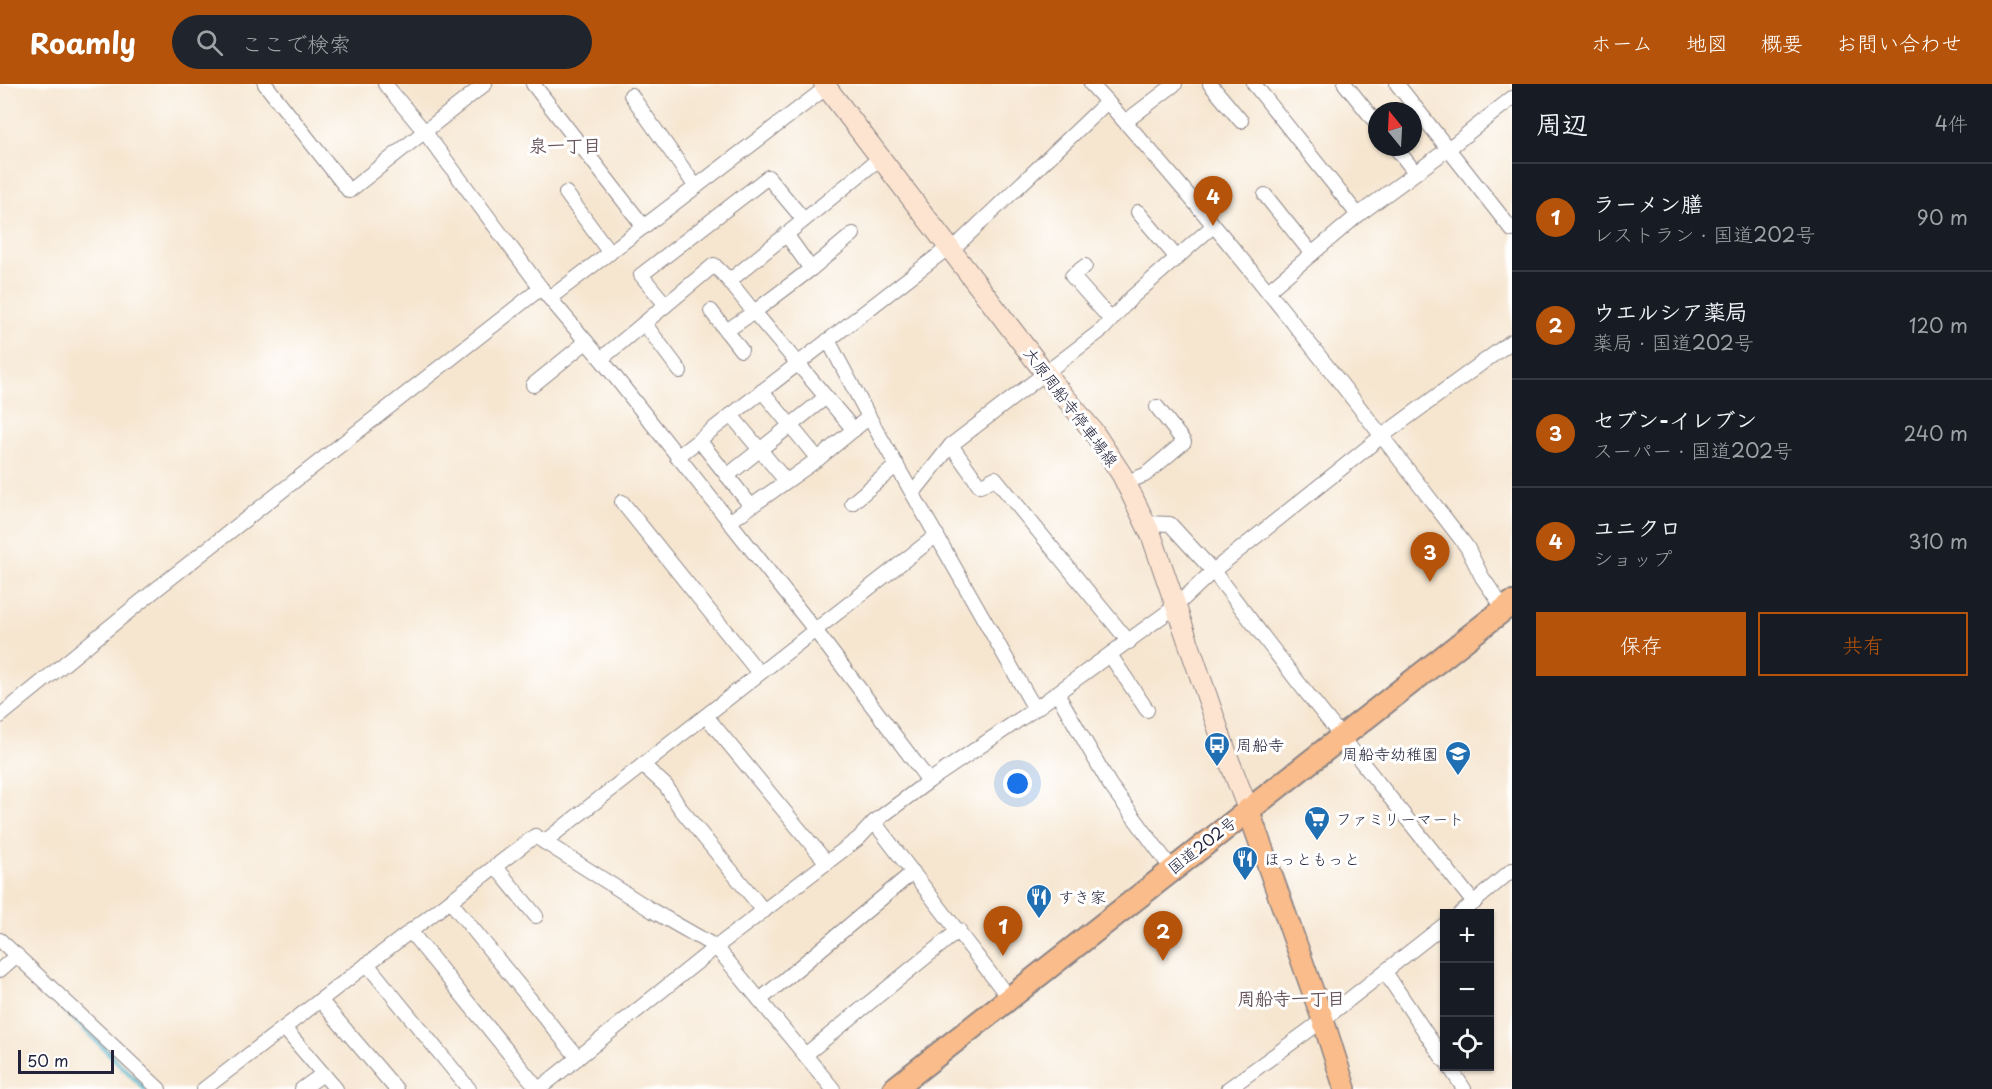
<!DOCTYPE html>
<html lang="ja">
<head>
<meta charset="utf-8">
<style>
  body { margin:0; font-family:"Playpen Sans","Klee One",sans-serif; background:#20242c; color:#f1f3f6 }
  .controls { position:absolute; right:18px; bottom:18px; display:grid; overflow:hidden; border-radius:0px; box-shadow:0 2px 4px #0004 }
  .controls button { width:54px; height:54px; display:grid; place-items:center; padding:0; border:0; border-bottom:2px solid #363941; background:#171b24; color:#f1f3f6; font:30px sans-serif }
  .compass { position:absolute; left:1368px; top:18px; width:54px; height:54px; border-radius:50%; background:#171b24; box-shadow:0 2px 4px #0004; rotate:342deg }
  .scale { position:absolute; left:18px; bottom:15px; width:96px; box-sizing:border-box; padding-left:6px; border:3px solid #22223b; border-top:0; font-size:16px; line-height:21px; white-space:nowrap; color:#22223b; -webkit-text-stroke:4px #fff; paint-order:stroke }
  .you { position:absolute; left:1018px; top:700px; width:21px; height:21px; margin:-15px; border:4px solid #fff; border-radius:50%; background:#1a73e8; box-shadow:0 0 0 9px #1a73e833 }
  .badge { display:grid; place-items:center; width:39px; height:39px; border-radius:50%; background:#b45309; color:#fff; font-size:20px; font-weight:700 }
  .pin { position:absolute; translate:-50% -50px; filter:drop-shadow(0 2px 3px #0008) }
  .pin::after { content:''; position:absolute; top:32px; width:21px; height:18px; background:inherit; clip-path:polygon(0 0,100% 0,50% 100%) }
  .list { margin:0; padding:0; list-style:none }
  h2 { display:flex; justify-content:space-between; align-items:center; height:78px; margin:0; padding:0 24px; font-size:26px }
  h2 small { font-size:20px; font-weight:400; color:#9ea1a6 }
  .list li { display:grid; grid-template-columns:39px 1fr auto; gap:18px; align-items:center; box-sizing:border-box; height:108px; padding:0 24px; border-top:2px solid #363941 }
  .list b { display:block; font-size:22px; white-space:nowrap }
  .list p { margin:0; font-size:20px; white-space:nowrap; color:#9ea1a6 }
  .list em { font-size:20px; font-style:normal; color:#9ea1a6 }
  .actions { display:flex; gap:12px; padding:18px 24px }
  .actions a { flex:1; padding:14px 0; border:2px solid #b45309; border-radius:0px; text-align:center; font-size:21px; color:#b45309 }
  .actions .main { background:#b45309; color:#fff }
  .icon { flex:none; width:33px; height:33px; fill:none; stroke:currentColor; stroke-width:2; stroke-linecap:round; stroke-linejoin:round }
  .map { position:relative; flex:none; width:1512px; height:1005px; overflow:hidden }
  header { display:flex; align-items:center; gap:36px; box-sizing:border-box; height:84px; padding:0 30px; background:#b45309; color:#fff }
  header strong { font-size:28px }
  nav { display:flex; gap:33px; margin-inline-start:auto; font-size:21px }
  .search { width:420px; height:54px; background:#20242c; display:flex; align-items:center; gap:15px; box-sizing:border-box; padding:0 21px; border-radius:33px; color:#9ea1a6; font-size:22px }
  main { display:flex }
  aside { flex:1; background:#171b24 }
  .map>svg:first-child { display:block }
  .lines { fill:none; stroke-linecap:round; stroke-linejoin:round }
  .stream { stroke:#51b7cf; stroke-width:4 }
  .minor-casing { stroke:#8c8486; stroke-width:16 }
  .secondary-casing { stroke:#8c8486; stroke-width:22 }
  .primary-casing { stroke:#8c8486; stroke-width:24 }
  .trunk-casing { stroke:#8c8486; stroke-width:26 }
  .minor { stroke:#fff; stroke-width:14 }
  .secondary { stroke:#fde4d0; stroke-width:20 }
  .primary { stroke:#f9bc8a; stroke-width:21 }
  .trunk { stroke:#f9bc8a; stroke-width:22 }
  .labels { text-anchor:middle; stroke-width:6; stroke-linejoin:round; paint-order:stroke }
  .street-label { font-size:16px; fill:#22223b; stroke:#fff }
  .poi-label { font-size:16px; fill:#22223b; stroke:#fff; text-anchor:start }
  .neighbourhood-label { font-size:18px; font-weight:bold; fill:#66535b; stroke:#fff }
</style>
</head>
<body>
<header>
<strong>Roamly</strong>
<div class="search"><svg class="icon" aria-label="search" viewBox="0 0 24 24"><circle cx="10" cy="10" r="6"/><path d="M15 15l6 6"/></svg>ここで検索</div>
<nav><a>ホーム</a><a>地図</a><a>概要</a><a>お問い合わせ</a></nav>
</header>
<main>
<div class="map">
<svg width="1512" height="1005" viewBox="0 0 1512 1005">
  <rect width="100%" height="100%" fill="#fff"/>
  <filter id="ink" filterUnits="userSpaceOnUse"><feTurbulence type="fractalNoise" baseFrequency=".0167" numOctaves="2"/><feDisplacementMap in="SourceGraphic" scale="12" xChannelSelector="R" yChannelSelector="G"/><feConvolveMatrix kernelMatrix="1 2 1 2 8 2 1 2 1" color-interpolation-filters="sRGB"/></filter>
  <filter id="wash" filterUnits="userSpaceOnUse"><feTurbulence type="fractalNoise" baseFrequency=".008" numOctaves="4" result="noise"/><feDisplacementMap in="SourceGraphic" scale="24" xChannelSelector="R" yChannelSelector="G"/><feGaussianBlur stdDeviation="1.35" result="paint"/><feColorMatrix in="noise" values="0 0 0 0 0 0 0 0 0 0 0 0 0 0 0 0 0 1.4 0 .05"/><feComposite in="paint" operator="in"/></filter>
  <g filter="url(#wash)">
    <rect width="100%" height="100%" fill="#f6e6d0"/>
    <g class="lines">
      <polyline class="stream" points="60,921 145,1005"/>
    </g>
  </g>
  <g filter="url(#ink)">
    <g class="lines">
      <defs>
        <g id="minor">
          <polyline points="265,0 349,107 485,0"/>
          <polyline points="385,0 424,47 541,204 601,275 815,546 929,697"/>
          <polyline points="533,0 644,143"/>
          <path d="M1091,0c134,147 255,305 376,463l15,30 22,32"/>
          <polyline points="1210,0 1241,37"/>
          <polyline points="1254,0 1358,131"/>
          <polyline points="1345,0 1377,40"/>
          <polyline points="1397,0 1512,146"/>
          <polyline points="631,11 696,103"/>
          <polyline points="1125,38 1175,0"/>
          <polyline points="1395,63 1415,88"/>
          <polyline points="566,109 610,169"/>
          <polyline points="1265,111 1312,170"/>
          <polyline points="1138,128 1177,174"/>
          <polyline points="952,166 1107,18"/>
          <polyline points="1085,182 1072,192 1111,236"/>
          <polyline points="811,185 853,150"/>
          <polyline points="725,192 754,228 811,185 786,150"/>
          <polyline points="1268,207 1358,131 1448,65 1512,14"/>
          <polyline points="550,214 827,3"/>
          <polyline points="666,221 641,191 768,93 804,136"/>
          <polyline points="711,227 741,266"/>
          <polyline points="644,239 680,287"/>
          <polyline points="726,247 754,228 854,346"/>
          <polyline points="828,256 869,333 1035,625"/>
          <polyline points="601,275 714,181 725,192 733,194 880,74"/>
          <polyline points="533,301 586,258"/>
          <polyline points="762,307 818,375"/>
          <polyline points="731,331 786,397"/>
          <polyline points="699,356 751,422"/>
          <polyline points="951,361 980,402 995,394 1129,558"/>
          <polyline points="677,373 949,163"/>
          <polyline points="727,392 826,313"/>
          <polyline points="1126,398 1145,391 1184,358 1157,323"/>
          <polyline points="913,409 951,361 1103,245 1131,214 1213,142"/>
          <polyline points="622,418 759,589"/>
          <polyline points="852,419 897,381"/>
          <polyline points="729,438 818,375 869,333"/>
          <polyline points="1146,439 1170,440 1213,487 1298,598 1474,819"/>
          <polyline points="1110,571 1147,626"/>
          <polyline points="1057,609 1110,701 1172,785"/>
          <polyline points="0,632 154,507 541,204"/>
          <polyline points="706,632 827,779"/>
          <polyline points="643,681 666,702 680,724 764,827"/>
          <polyline points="874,738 1009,914"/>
          <polyline points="544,758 937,451"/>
          <polyline points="495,782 536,832"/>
          <polyline points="450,817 578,974"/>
          <polyline points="1460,830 1512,786"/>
          <polyline points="410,847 538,1005"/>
          <polyline points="0,856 159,1005"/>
          <polyline points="367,880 469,1005"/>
          <polyline points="0,886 17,871"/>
          <polyline points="1385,888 1444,976"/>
          <polyline points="320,916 396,1005"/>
          <polyline points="760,916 913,788"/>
          <polyline points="284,944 336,1005"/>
          <polyline points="805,971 959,846"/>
          <polyline points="1449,982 1464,1005"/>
          <polyline points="204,1005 535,752 653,827 716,863 833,1005"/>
          <polyline points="302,1005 323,990"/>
          <polyline points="539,1005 716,863 859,754 874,738 929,697 1035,625 1176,522 1213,487 1382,352 1512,257"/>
          <polyline points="1228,1005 1323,936 1444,841"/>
        </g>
        <polyline id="secondary" points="824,0 1045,289 1093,347 1122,391 1152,453 1230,679 1248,725"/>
        <polyline id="primary" points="1248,725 1323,936 1345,1005"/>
        <polyline id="trunk" points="894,1005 1512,519"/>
      </defs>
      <use href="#minor" class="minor-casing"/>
      <use href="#secondary" class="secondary-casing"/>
      <use href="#primary" class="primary-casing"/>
      <use href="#trunk" class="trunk-casing"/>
      <use href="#minor" class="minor"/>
      <use href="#secondary" class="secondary"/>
      <use href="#primary" class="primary"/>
      <use href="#trunk" class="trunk"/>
    </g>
  </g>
  <defs>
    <symbol id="bus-pin" viewBox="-11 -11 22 30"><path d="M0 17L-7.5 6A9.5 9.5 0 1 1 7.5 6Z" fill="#1f6fb2" stroke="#fff"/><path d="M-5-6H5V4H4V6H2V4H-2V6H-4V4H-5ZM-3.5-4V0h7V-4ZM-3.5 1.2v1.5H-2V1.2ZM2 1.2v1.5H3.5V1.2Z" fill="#fff"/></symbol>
    <symbol id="school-pin" viewBox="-11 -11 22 30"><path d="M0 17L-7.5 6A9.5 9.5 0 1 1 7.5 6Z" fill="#1f6fb2" stroke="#fff"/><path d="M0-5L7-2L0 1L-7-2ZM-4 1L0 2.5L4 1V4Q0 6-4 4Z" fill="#fff"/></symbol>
    <symbol id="supermarket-pin" viewBox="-11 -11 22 30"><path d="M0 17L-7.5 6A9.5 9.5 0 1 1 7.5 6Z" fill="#1f6fb2" stroke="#fff"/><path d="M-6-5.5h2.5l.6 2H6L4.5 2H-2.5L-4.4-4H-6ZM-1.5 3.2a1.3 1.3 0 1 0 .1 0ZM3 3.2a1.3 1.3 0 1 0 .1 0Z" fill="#fff"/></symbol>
    <symbol id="restaurant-pin" viewBox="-11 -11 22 30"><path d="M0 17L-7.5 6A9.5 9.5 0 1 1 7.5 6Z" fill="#1f6fb2" stroke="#fff"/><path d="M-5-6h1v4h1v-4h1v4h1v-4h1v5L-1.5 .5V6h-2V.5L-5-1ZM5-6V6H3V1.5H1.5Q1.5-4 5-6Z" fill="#fff"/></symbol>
  </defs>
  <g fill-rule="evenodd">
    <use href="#bus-pin" x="1202" y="646" width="30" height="40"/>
    <use href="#school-pin" x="1443" y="655" width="30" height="40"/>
    <use href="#supermarket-pin" x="1302" y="720" width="30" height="40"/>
    <use href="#restaurant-pin" x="1230" y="760" width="30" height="40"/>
    <use href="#restaurant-pin" x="1024" y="798" width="30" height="40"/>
  </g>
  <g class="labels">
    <g class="street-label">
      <text transform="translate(1071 323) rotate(53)" y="6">大原周船寺停車場線</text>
      <text transform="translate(1202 761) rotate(-38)" y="6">国道202号</text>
    </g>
    <g class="poi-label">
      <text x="1236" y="667">周船寺</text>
      <text x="1438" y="676" text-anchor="end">周船寺幼稚園</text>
      <text x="1336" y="741">ファミリーマート</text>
      <text x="1264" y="781">ほっともっと</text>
      <text x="1058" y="819">すき家</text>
    </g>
    <g class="neighbourhood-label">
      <text x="565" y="68">泉一丁目</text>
      <text x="1291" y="921">周船寺一丁目</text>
    </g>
  </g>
</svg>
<div class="controls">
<button>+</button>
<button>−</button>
<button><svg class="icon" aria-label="locate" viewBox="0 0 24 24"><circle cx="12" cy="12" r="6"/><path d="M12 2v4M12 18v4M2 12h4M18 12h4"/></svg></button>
</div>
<svg class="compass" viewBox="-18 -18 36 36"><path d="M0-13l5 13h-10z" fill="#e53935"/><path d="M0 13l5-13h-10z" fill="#9ea1a6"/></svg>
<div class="scale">50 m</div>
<div class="you"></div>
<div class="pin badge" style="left:1003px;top:872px">1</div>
<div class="pin badge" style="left:1163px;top:877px">2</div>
<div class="pin badge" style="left:1430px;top:498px">3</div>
<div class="pin badge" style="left:1213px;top:142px">4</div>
</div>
<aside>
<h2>周辺<small>4件</small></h2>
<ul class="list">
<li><span class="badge">1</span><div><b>ラーメン膳</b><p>レストラン · 国道202号</p></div><em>90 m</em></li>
<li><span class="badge">2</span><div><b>ウエルシア薬局</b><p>薬局 · 国道202号</p></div><em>120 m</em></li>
<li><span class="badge">3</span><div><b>セブン-イレブン</b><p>スーパー · 国道202号</p></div><em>240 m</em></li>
<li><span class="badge">4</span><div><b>ユニクロ</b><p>ショップ</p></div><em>310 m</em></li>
</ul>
<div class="actions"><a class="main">保存</a><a>共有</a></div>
</aside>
</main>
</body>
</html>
